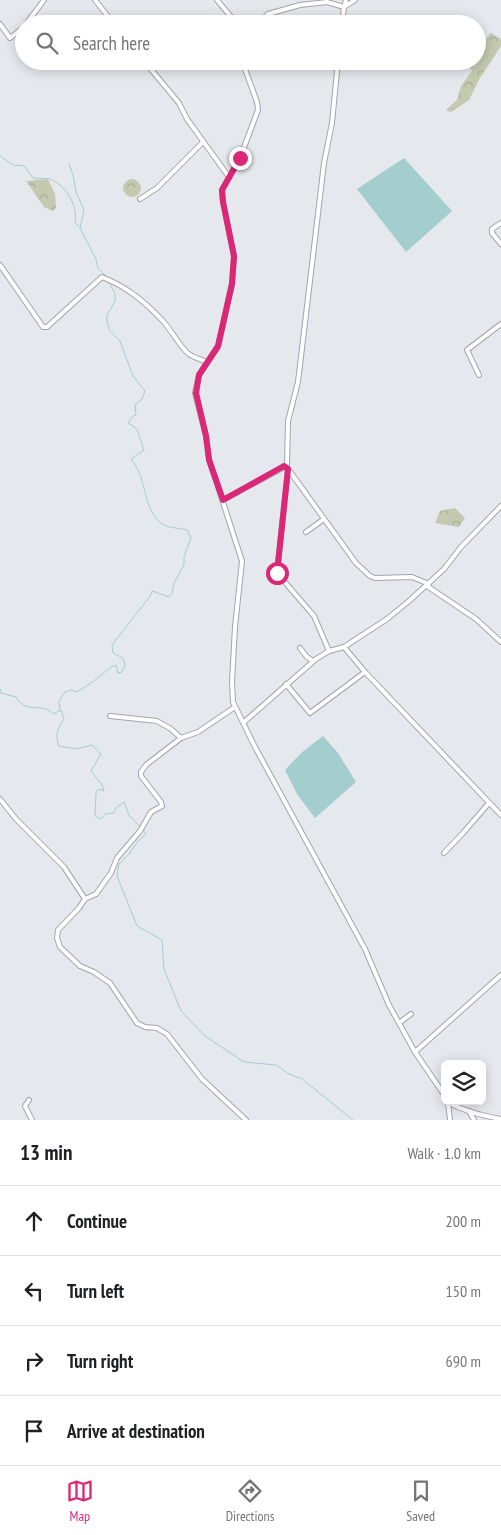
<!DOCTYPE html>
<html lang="en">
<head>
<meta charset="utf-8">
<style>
  body { margin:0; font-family:"PT Sans Narrow",sans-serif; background:#f6f6f6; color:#202124 }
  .controls { position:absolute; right:15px; bottom:15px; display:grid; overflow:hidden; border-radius:8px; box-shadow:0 2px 12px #0003 }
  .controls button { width:45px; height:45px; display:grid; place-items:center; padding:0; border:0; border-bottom:1px solid #e0e0e0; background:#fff; color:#202124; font:25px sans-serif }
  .stop { position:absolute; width:15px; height:15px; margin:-11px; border:4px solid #db2777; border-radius:50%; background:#fff }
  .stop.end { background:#db2777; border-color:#fff; box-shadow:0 1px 5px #0008 }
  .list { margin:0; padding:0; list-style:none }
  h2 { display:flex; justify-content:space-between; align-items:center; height:65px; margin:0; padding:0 20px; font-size:21px }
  h2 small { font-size:16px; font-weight:400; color:#757577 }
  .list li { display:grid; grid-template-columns:32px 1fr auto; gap:15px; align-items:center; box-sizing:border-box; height:70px; padding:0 20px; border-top:1px solid #e0e0e0 }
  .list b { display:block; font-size:19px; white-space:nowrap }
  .list em { font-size:16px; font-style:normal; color:#757577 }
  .icon { flex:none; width:28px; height:28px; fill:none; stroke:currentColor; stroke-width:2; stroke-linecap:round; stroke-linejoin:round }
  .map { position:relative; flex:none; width:501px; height:1120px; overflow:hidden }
  .search { position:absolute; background:#fff; box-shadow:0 2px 12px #0003; left:15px; right:15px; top:15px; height:55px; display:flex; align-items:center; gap:12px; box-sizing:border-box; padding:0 18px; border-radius:28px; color:#757577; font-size:19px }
  .sheet { height:345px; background:#fff }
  nav { display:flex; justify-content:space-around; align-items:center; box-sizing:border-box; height:70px; border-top:1px solid #e0e0e0; background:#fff; font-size:14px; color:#757577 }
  nav a { display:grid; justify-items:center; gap:2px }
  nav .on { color:#db2777 }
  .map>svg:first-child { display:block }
  .forest { fill:url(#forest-crowns) }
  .water { fill:#a4cdce }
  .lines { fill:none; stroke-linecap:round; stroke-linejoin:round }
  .stream { stroke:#a4cdce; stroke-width:1 }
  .street-casing { stroke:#a2a5aa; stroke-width:6 }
  .street { stroke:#fff; stroke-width:4 }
  .route { stroke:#db2777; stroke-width:6 }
</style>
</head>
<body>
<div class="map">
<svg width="501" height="1120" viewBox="0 0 501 1120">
  <defs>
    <pattern id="forest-crowns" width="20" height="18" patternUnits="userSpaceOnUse" patternTransform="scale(1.25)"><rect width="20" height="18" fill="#c5c9b0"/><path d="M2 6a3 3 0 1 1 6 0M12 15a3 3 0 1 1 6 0" fill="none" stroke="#a8ab96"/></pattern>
  </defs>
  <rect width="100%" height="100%" fill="#e5e8ed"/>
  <g class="forest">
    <polygon points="491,33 501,39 501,46 480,78 469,100 451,112 446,110 457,100 461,86 472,71 467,62 477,61 477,50"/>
    <polygon points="48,179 55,194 56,208 53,211 44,207 26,181"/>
    <circle cx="132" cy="188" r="9"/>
    <polygon points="455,508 465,518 459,527 435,523 440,511"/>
  </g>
  <g class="water">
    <polygon points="404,158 452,211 406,252 357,189"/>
    <polygon points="323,736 338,753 356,782 315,818 297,794 285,770 301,753"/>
  </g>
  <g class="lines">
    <g class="stream">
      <path d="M0,156l13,9 11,1 9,12c6,1 11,0 17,1 16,6 28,27 25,43l4,5"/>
      <polyline points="69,164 73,175 76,192 84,210 80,228 96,259 98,268 106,276"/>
      <path d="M0,689l1,4 15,4c8,14 19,9 30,12 3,1 5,3 7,5l8,-4 3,9c-7,10 -9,16 -5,27l17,3 16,-4 9,9 -10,17 11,14 2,6 -5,-2 -3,4 -1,23 6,3 4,-5 9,-1 2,-5 8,-6 5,13 11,12"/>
      <path d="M60,711l-1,-10 6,-9 6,-2 6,2c6,-4 13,-8 18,-12 8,-5 12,-12 21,-15l2,8 4,-1 3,-7 -2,-7 -10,-5 -1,-8 39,-50 1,-4 17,6 3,-3 2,-11 10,-18v-8l7,-19 -4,-8c-7,-2 -18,-2 -23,-5 -22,-13 -16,-47 -33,-66l13,-9 -7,-21 -9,-6 5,-7 3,-1 -1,-10 7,-6 3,-8 -12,-15 -13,-35 -10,-10 -3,-9v-7l8,-14v-7l-6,-12"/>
      <polyline points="143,830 146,834 138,841 129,854 119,864 117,876 137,926 162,940 164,969 181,1011 205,1036 244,1062 276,1065 289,1074 302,1079 353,1120"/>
    </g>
    <defs>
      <g id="street">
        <polyline points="95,0 114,24"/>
        <polyline points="217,0 237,24"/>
        <polyline points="0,24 10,38 24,27"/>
        <polyline points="26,24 44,0"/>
        <polyline points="258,24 268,14 300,5 327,2 344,7 346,0"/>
        <polyline points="342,24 344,7 355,0"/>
        <polyline points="144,61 179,103 187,119 229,177"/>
        <polyline points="242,61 257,102 258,110 240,158 222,190 223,202 234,256 232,283 218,347 199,375 195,393 206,436 209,459 242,561 235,627 232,682 233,702 255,747 365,949 389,1005 415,1052 445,1096"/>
        <polyline points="140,199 157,188 203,142"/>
        <polyline points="501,223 492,229 492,233 501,244"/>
        <path d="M0,265l43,62h4l55,-50c25,10 42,24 60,43 8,8 20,30 27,34 5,4 12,5 18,8"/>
        <polyline points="479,375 467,350 501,324"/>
        <polyline points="284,466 287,465 288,421 298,382 324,163 332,123 338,61"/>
        <polyline points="288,469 277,573 314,616 329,651"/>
        <polyline points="223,500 286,466 356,563 370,576 375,578 412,577 429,584"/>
        <polyline points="306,532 324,519"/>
        <polyline points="427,586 476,619 501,642"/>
        <polyline points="344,647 365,672 501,815"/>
        <polyline points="300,648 307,657 313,661"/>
        <polyline points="286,684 310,713 365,672"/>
        <polyline points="235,707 198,732 181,738 146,765 141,772 141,776 161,802 162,806 151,812 140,831 117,858 111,873 96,894 85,899 79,908 58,930 57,938 60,947 80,966 94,972 110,983 137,1023 145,1027 157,1028 167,1034 202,1079 246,1120"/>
        <polyline points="110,716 157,721 171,729 181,738"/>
        <polyline points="243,723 316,659 329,651 344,647 387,619 409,601 444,569 461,547 501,506"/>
        <polyline points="0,799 16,819 64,867 85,899"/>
        <polyline points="444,853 463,833 489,803"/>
        <polyline points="399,1023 411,1014"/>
        <polyline points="415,1052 501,975"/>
        <polyline points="29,1100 25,1106 32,1120"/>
        <path d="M448,1102c15,9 36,14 53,17"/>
        <polyline points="448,1102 450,1120"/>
        <polyline points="469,1111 474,1120"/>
      </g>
    </defs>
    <use href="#street" class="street-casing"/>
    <use href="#street" class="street"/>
  </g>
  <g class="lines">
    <polyline class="route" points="240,158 222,190 223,202 234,256 232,284 218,346 199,375 196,393 206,436 209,460 223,500 284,466 288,469 277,573"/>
  </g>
</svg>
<div class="controls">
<button><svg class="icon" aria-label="layers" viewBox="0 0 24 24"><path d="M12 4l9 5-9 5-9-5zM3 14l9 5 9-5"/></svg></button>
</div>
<div class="stop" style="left:277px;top:573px"></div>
<div class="stop end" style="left:240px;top:158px"></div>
<div class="search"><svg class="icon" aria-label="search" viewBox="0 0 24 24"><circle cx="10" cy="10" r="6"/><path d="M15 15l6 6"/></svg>Search here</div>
</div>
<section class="sheet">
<h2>13 min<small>Walk · 1.0 km</small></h2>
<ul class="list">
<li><svg class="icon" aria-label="ahead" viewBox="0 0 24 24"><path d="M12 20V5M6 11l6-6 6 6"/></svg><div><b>Continue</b></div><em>200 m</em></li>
<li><svg class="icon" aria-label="left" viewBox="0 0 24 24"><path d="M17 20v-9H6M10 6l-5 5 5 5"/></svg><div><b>Turn left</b></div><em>150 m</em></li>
<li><svg class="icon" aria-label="right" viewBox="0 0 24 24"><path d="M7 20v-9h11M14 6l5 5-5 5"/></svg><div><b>Turn right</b></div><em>690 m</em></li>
<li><svg class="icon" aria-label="arrive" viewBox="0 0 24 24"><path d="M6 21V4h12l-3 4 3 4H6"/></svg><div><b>Arrive at destination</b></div></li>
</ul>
</section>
<nav>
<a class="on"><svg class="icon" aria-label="map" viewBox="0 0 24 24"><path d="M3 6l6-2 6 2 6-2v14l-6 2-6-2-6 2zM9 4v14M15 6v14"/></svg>Map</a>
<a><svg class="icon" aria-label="directions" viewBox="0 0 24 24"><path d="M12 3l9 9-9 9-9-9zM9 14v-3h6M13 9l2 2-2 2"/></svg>Directions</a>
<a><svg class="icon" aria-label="saved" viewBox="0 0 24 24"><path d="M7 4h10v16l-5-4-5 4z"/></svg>Saved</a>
</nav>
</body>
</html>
